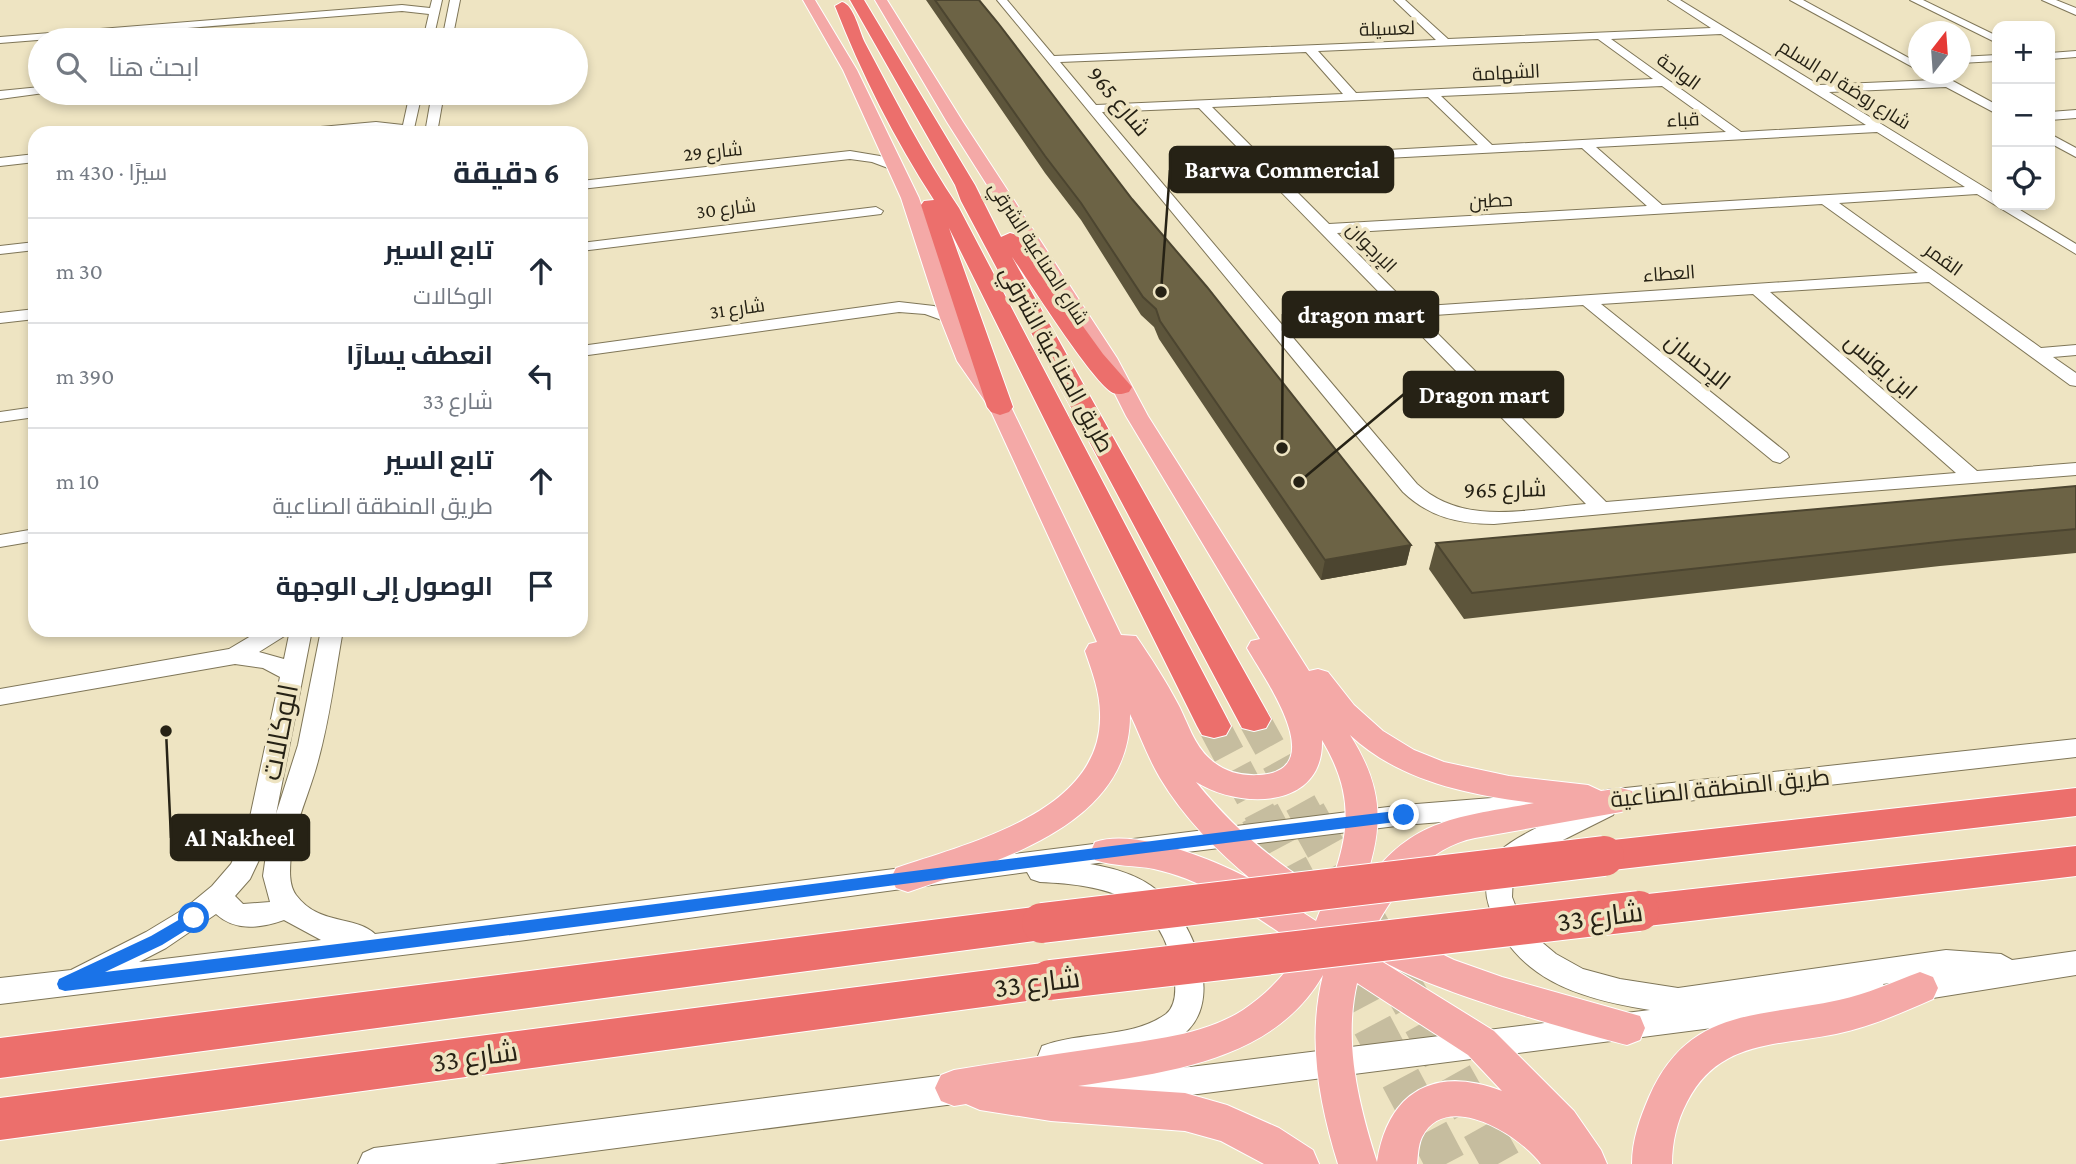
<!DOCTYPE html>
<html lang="ar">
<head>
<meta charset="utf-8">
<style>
  body { margin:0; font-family:"Crimson Pro",Cairo,serif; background:#f6f6f7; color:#1f2937; direction:rtl }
  .controls { position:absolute; right:21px; top:21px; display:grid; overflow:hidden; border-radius:14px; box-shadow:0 4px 10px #0003 }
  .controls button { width:63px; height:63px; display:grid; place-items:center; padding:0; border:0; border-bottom:2px solid #e0e1e3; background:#fff; color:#1f2937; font:35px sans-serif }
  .compass { position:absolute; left:1908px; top:21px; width:63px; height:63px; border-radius:50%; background:#fff; box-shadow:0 4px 10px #0003; rotate:17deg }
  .stop { position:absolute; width:21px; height:21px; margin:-16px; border:5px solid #1a73e8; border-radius:50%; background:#fff }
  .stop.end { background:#1a73e8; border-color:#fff; box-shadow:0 2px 7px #0008 }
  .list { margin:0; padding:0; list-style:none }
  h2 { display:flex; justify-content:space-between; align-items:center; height:91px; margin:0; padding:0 28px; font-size:30px }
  h2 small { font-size:23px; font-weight:400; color:#747a83 }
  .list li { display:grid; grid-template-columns:46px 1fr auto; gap:21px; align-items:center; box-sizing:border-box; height:105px; padding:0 28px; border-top:2px solid #e0e1e3 }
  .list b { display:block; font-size:26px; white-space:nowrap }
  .list p { margin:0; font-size:23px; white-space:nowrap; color:#747a83 }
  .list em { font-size:23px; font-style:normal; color:#747a83 }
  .icon { flex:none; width:38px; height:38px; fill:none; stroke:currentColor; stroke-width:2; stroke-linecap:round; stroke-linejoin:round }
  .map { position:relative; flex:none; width:2076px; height:1164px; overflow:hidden; direction:ltr }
  .search { position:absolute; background:#fff; box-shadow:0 4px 10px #0003; left:28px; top:28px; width:560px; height:77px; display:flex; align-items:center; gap:18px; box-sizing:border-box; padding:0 24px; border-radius:38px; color:#747a83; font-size:26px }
  .panel { position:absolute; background:#fff; box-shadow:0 4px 10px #0003; left:28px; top:126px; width:560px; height:511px; border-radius:21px; direction:rtl }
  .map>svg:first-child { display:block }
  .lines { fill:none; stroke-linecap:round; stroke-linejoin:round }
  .highway-tunnel-far1 { stroke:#c6bd9f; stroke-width:32; stroke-dasharray:32 16; stroke-linecap:butt }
  .highway-tunnel { stroke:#c6bd9f; stroke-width:40; stroke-dasharray:40 20; stroke-linecap:butt }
  .minor-casing { stroke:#7f7658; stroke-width:2 }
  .major-casing { stroke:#fff; stroke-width:2 }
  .highway-casing { stroke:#fff; stroke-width:2 }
  .minor { fill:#fff; fill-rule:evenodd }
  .major { fill:#f4a9a7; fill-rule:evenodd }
  .highway { fill:#ec6f6c; fill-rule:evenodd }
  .highway-bridge-casing { stroke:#fff; stroke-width:42; stroke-linecap:butt }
  .highway-bridge { stroke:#ec6f6c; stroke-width:40 }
  .wall { fill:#5d553b }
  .shaded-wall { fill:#4c4530 }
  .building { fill:#6c6345; stroke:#4c4530; stroke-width:2 }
  .route { fill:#1a73e8 }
  .labels { text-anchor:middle; stroke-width:7; stroke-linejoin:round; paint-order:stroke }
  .far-street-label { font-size:19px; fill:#262215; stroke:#eee4c2 }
  .street-label { font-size:23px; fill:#262215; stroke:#eee4c2 }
  .near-street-label { font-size:28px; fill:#262215; stroke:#eee4c2 }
  .leader { fill:none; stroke:#262215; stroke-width:2.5 }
  .callout-dot { fill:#262215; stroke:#eee4c2; stroke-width:2.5 }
  .callout { fill:#262215; stroke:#262215; stroke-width:2.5 }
  .callout-label { font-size:24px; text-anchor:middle; font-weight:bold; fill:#fff }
</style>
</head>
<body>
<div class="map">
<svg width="2076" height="1164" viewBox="0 0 2076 1164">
  <rect width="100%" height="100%" fill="#eee4c2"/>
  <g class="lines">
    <g class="highway-tunnel-far1">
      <polyline points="1254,719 1307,815"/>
      <polyline points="1214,726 1261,815"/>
    </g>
    <g class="highway-tunnel">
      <polyline points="1260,813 1446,1164"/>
      <polyline points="1306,813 1502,1164"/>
    </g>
    <defs>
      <g id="minor">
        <polygon points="432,0 442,0 433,40 423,40 429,14 402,11 0,43 0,37 402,5 430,8"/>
        <polygon points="450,0 460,0 452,40 442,40"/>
        <path d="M997,0h10l47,56 382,-16 -42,-40h11l43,39 263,-11 -43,-28h12l139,85 116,-5 -5,-4 2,-2h8l57,31v9l-51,-27 -117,5 168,103v10h15l64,39v10l-99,-60 -138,9 202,145 35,-3v10l-23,2 23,16v13l-6,-1 -141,-103 -159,10 207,179 99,-8v12l-298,23 -284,26c-35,0 -65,-7 -91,-32zM1721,34l145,91 -125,7 -130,-93zM1598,39l55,40 -297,14 -38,-42zM1306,52l37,42 -247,11 -36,-43zM1662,86l64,46 -234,13 -51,-49zM1428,97l50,48 -216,12 -50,-50zM1199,108l387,396c-59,5 -122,23 -169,-20l-315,-372zM1877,132l88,55 -303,18 -66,-58zM1582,148l65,58 -318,18 -60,-60zM1822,204l96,69 -507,34 -74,-74zM1753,294l203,179 -350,29 -186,-186 163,-11 190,156 7,2 9,-6 -2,-4 -186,-149z"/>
        <polygon points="1790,0 1803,0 1918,63 1918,70"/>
        <polygon points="1910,0 1923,0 1997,36 1997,43"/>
        <polygon points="2042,0 2056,0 2076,8 2076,15"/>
        <polygon points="2076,51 2076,57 2050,59 2050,53"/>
        <polygon points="1997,55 1997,61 1960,63 1960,57"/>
        <polygon points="40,87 40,93 44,93 0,99 0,91"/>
        <polygon points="410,93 422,93 413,133 376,130 292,133 298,129 376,122 403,125"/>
        <polygon points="432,93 444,93 437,133 425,133"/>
        <polygon points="2076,110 2076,118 2050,120 2050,112"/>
        <polygon points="2050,134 2076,148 2076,157 2050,143"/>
        <polygon points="850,151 880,156 903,167 896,171 872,162 850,159 581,189 581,181"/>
        <polygon points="35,154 35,162 0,166 0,158"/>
        <polygon points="876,207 883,211 881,214 581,251 581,243"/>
        <polygon points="35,242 35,250 0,254 0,246"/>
        <polygon points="899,302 934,306 958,318 950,323 925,314 899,312 581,356 581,346"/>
        <polygon points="35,309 35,319 0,323 0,313"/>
        <polygon points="35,407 35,417 0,422 0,412"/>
        <polygon points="35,529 35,541 0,547 0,535"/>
        <path d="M261,630h28l-3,5 -27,17 25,7 6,-29h22l-36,184 22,-69 23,-115h22c-8,44 -13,88 -25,131 -8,31 -23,61 -27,93 -1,13 -3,30 5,41 23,31 59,20 79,39l1029,-129 150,-12 9,3 4,7 -4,7 -9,3 -150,12 -314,39c24,4 49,11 68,27 33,27 65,102 31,138 -24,27 -101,35 -136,41l-11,-4 -4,-10 4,-10c39,-15 89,-7 124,-32 11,-9 10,-27 8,-40 -11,-78 -68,-89 -134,-92l-9,-3 -4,-7 -501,68 -526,64v-26l71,-8 75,-38 38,-23 28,-23 19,-22 16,-33 33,-154 -17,-9 -28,-4 -235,41v-16l229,-40zM268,841l-5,35 7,26 -27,2 -8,-8 15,-17zM216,914c20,18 45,14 68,6l37,20 -182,22 27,-14z"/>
        <path d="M2076,739v18l-460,52 -3,6 -80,40 -16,13 -4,7 -1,22 7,18 13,19 24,20 27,15 37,10 58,9 268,-38 55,4 11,6 64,-9v24l-168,27 -10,-4 -4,-9 3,-7 -14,2 7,10 -4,9 -10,4 -686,88 -109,8 -11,-5 -4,-10 4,-10 11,-5 109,-6 460,-57c-69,-11 -137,-30 -161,-104 -6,-18 -3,-41 11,-55 20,-19 69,-37 95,-50l3,-8 9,-3z"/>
        <polygon points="962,1073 973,1078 977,1088 973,1098 962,1103 495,1164 358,1164 363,1153 374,1148"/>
      </g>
      <g id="major">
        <path d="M803,0h12l42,70 62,128 41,120 18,43 33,46 110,228 15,1c15,22 30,45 42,68 10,19 16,41 32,55 14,13 31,17 49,16 73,-4 5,-97 -12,-127l4,-7 9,-2 -134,-223 -29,-58 -150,-236 -72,-122h12l76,122 154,236 31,58 161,255 9,-2 10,3 26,33 29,26 31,19 30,12 65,14 79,9 13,6 20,-3 11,3 5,9 -5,9 -11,3 -146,26c-47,9 -80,52 -101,92l8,-3 12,4 60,29 48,17 138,39 5,12 -5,12 -13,5c-41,-10 -245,-67 -260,-98l-2,4 129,80 80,80 27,39 6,14h-66c-21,-29 -95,-75 -119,-27 -4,8 -4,19 -5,27h-79c-19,-61 -31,-125 -15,-189 -49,86 -156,97 -245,111l107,7 42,12 52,23 34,22 6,14h-55l-43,-23 -36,-10 -134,-10 -71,-11 -14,-6 -12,2 -13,-5 -6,-13 6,-13 13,-5c48,-8 96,-15 144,-22 47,-8 103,-11 145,-38 24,-16 44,-37 59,-62 -46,-31 -92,-67 -148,-79 -19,-4 -39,-2 -59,-9l-4,-9 4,-9c41,-14 120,18 157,38 -35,-29 -68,-62 -92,-102 -12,-20 -20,-43 -30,-64 1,113 -136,148 -222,178l-12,-4 -5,-10 5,-10c73,-25 207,-56 204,-154 0,-22 -8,-43 -15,-63l4,-7 8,-2 -108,-235 -32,-46 -17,-43 -39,-120 -58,-128zM1350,735c49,46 119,60 184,68 -75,14 -126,15 -172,86 22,-60 23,-99 -12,-154zM1322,740c41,68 22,113 -6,181l-20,-13 16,-3 5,-10 -5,-10c-45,-28 -83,-62 -116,-103 45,28 128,27 126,-42zM1357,983l111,72 34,36c-67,-26 -114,0 -125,71 -18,-56 -34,-120 -20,-179z"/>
        <path d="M1920,972l13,5 5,11 -5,11c-32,14 -63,28 -97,35 -60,12 -117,6 -149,68 -10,19 -15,40 -15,62h-40c0,-24 8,-46 17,-67 39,-90 109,-79 190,-97 28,-6 54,-18 81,-28z"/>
      </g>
      <g id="highway">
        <path d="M850,0h14l111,185 26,52 9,-4 7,2 86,119 29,33 -3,5c-6,2 -11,3 -16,1 -20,-10 -84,-112 -101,-136l259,462 -5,9 -12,3 -12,-3 -281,-527 -6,-16z"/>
        <path d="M842,2c12,3 17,29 23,41 30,56 58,112 94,165l272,518 -5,9 -12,3 -12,-3 -5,-9 -248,-498 64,179 -4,5 -9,3 -9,-3 -4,-5 -66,-202 3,-4 10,-1c-39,-60 -73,-127 -99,-194z"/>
        <polygon points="2076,788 2076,816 1604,871 1591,867 1585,856 1591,845 1604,841"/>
        <polygon points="2076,846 2076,876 1639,927 1625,923 1620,911 1625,899 1639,895"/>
        <polygon points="1042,906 1056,911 1061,923 1056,935 1042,940 0,1078 0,1038"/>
        <polygon points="1050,962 1064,967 1070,980 1064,993 1050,998 0,1140 0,1098"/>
      </g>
    </defs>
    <use href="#minor" class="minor-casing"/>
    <use href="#major" class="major-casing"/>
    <use href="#highway" class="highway-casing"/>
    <use href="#minor" class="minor"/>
    <use href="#major" class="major"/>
    <use href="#highway" class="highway"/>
    <defs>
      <g id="highway-bridge">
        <polyline points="1042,923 1604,856"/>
        <polyline points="1050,980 1639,911"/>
      </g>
    </defs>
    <use href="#highway-bridge" class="highway-bridge-casing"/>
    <use href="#highway-bridge" class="highway-bridge"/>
  </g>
  <g class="wall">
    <polygon points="926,0 979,0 1132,199 1411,545 1406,565 1321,580 1159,339 1154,327 1141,315 1081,220 1045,173"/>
    <polygon points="2076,486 2076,553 1940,566 1464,619 1429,569 1436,543"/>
  </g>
  <polygon class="shaded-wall" points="1411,545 1406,565 1321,580 1325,560"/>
  <g class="building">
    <polygon points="935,0 979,0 998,23 1132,199 1207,287 1411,545 1325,560 1160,321 1156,309 1143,297 1081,203 1045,156"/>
    <polygon points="2076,486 2076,529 1956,540 1472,593 1436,543"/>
  </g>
  <path class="route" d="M1404,810l7,5 -7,6c-447,54 -892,116 -1339,170l-6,-2 -2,-5 2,-5 92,-43 43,-25 8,7 -3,4 -37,23 -57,27c433,-51 866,-110 1299,-162z"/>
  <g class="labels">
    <g class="far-street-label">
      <text transform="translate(1387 28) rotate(-2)" y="7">لعسيلة</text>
      <text transform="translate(1679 71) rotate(36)" y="7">الواحة</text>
      <text transform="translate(1506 72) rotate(-3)" y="7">الشهامة</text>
      <text transform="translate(1845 84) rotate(32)" y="7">شارع روضة ام السلم</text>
      <text transform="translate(1683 119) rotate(-3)" y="7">قباء</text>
      <text transform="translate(713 151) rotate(-6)" y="7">شارع 29</text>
      <text transform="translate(1491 200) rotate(-3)" y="7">حطين</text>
      <text transform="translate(726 208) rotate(-7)" y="7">شارع 30</text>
      <text transform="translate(1372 247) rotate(45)" y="7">الإرجوان</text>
      <text transform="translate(1039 253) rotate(57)" y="7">شارع الصناعية الشرقي</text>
      <text transform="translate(1944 259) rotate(36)" y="7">القمر</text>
      <text transform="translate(1669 273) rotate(-4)" y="7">العطاء</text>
      <text transform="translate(737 308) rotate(-8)" y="7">شارع 31</text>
    </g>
    <g class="street-label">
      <text transform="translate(1119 101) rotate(50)" y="8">شارع 965</text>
      <text transform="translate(1057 359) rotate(61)" y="8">طريق الصناعية الشرقي</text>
      <text transform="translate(1698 361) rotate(39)" y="8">الإحسان</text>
      <text transform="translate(1881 366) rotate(41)" y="8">ابن يونس</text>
      <text transform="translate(1505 489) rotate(-1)" y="8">شارع 965</text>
      <text transform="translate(1720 788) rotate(-6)" y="8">طريق المنطقة الصناعية</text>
    </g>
    <g class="near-street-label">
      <text transform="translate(279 732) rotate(-79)" y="10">الوكالات</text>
      <text transform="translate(1600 916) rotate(-7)" y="10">شارع 33</text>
      <text transform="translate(1037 982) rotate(-7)" y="10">شارع 33</text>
      <text transform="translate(475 1056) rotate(-8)" y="10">شارع 33</text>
    </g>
  </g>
  <path class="leader" d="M1161 292L1170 170M1282 448L1283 314M1299 482L1404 394M166 731L171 838"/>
  <g class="callout-dot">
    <circle cx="1161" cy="292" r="7"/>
    <circle cx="1282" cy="448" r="7"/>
    <circle cx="1299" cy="482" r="7"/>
    <circle cx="166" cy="731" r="7"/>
  </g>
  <g class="callout">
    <rect x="1170" y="147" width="223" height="45" rx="7"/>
    <rect x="1283" y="292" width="155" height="45" rx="7"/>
    <rect x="1404" y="372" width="159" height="45" rx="7"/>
    <rect x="171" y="815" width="138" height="45" rx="7"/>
  </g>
  <g class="callout-label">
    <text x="1282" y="178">Barwa Commercial</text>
    <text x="1361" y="323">dragon mart</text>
    <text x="1484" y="403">Dragon mart</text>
    <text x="240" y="846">Al Nakheel</text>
  </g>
</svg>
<div class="controls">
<button>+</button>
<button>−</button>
<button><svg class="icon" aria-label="locate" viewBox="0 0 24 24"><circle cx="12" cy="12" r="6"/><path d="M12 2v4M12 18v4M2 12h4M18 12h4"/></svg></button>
</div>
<svg class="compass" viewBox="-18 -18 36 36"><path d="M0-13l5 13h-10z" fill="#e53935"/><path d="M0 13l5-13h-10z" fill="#747a83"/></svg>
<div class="stop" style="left:194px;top:918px"></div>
<div class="stop end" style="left:1404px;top:815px"></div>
<div class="search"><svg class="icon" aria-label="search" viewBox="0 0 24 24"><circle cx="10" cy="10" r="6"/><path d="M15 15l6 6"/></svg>ابحث هنا</div>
<section class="panel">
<h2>6 دقيقة<small>سيرًا · 430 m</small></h2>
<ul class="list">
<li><svg class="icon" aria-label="ahead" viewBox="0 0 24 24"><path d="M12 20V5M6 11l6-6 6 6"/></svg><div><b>تابع السير</b><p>الوكالات</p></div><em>30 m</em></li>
<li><svg class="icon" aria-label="left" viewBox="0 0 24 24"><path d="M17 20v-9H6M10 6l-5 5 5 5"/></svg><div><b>انعطف يسارًا</b><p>شارع 33</p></div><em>390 m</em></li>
<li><svg class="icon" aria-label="ahead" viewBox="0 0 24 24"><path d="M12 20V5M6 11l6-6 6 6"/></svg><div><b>تابع السير</b><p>طريق المنطقة الصناعية</p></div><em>10 m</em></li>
<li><svg class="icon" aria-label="arrive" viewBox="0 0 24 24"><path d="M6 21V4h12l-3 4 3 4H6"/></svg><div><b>الوصول إلى الوجهة</b></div></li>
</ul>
</section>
</div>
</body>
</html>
